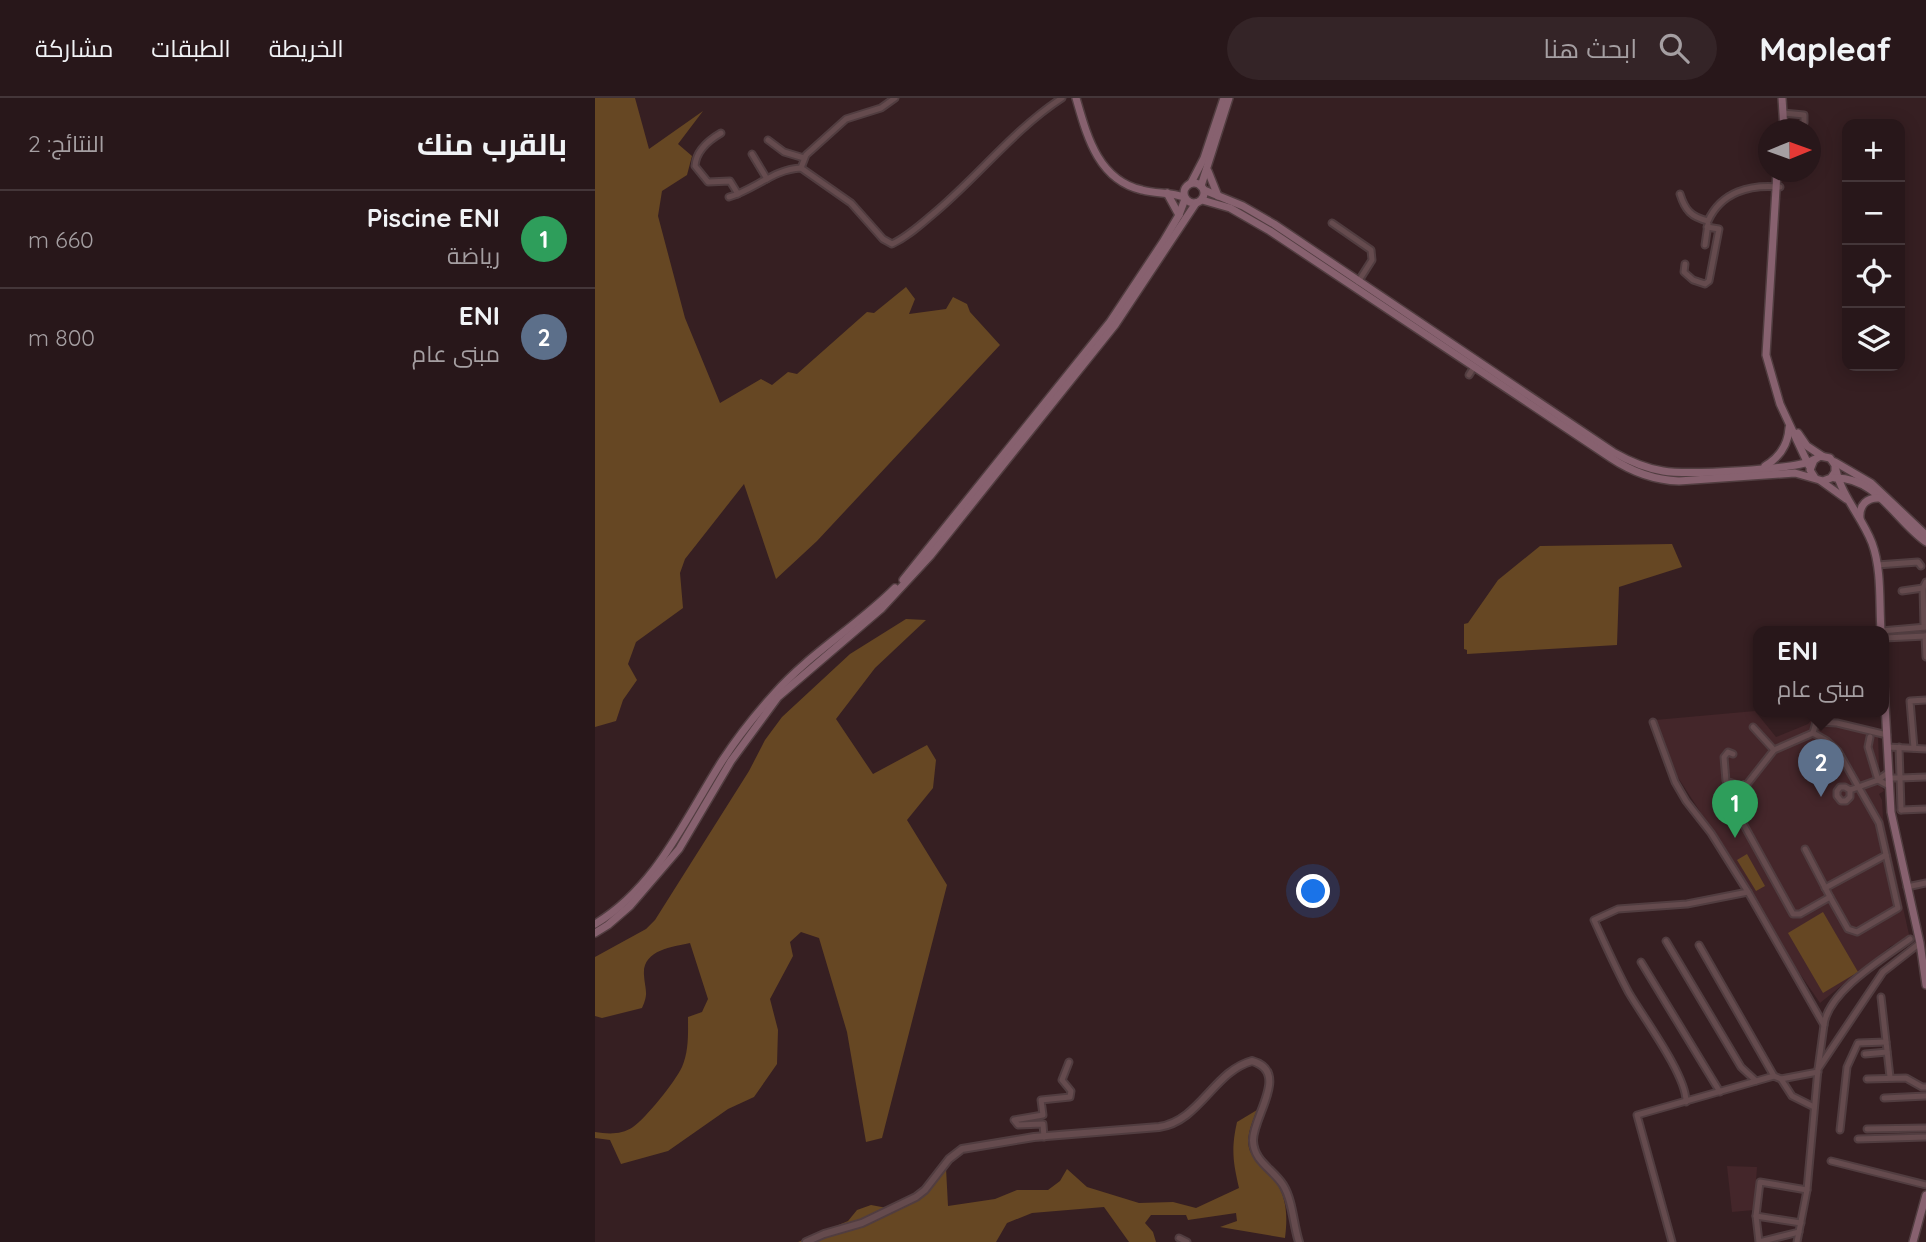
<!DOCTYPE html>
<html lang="ar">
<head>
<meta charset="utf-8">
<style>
  body { margin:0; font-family:Quicksand,Cairo,sans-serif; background:#342427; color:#f1f3f6; direction:rtl }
  .controls { position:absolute; right:21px; top:21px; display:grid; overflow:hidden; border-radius:14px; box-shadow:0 4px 18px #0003 }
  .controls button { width:63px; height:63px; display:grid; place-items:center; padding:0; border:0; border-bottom:2px solid #443639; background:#28171a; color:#f1f3f6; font:35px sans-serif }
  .compass { position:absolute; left:1163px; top:21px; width:63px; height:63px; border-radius:50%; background:#28171a; box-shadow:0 4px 18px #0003; rotate:89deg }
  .you { position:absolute; left:719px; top:794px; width:24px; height:24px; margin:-18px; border:5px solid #fff; border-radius:50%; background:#1a73e8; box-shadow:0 0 0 10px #1a73e833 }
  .badge { display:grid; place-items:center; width:46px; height:46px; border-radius:50%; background:#1a73e8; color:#fff; font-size:23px; font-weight:700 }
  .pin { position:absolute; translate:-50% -58px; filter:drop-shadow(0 2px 4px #0008) }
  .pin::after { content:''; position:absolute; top:37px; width:24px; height:21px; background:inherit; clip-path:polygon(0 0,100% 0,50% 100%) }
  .popup { position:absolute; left:1158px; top:528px; width:136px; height:91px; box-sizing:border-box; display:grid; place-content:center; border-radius:14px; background:#28171a; filter:drop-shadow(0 2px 5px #0005); font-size:23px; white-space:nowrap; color:#a59fa2 }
  .popup b { font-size:26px; color:#f1f3f6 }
  .popup::after { content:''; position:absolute; left:50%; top:100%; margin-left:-14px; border:14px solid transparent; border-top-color:#28171a }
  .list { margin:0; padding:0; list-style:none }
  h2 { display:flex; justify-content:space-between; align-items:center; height:91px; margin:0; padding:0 28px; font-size:30px }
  h2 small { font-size:23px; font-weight:400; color:#a59fa2 }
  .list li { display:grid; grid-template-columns:46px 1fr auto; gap:21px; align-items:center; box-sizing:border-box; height:98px; padding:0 28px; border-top:2px solid #443639 }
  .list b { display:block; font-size:26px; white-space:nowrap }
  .list p { margin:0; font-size:23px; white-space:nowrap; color:#a59fa2 }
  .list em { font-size:23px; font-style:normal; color:#a59fa2 }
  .icon { flex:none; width:38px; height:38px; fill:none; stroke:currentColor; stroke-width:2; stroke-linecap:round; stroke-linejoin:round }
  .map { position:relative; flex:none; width:1331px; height:1144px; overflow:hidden; direction:ltr }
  header { display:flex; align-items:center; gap:42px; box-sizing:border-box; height:98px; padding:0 35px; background:#28171a; border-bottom:2px solid #443639 }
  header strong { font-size:33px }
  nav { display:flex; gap:38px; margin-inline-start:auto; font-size:24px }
  .search { width:490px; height:63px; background:#342427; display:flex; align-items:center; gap:18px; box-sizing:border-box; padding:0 24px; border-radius:38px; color:#a59fa2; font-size:26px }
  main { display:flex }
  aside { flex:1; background:#28171a }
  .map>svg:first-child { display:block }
  .built { fill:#44262a }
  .green { fill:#664723 }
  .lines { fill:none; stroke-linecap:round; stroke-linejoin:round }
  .minor-casing { stroke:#513d40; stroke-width:9 }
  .tertiary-casing { stroke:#513d40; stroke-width:10 }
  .secondary-casing { stroke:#513d40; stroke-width:10 }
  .minor { stroke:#654b4e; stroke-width:5 }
  .tertiary { stroke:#654b4e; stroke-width:6 }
  .secondary { stroke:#87616f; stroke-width:7 }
</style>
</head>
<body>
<header>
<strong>Mapleaf</strong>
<div class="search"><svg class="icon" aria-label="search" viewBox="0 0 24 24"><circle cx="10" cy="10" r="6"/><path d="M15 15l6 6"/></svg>ابحث هنا</div>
<nav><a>الخريطة</a><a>الطبقات</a><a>مشاركة</a></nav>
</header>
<main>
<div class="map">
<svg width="1331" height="1144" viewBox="0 0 1331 1144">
  <rect width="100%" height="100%" fill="#361f22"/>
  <g class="built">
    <polygon points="1160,613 1181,639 1213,626 1218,620 1283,635 1284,668 1278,672 1289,693 1284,696 1287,702 1288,720 1315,841 1296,848 1225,905 1183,844 1182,838 1139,766 1082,678 1060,622"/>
    <polygon points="1132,1068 1162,1069 1159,1112 1137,1114"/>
  </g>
  <g class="green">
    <polygon points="0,0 40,0 54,51 108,13 83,46 97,58 92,77 67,93 63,118 90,220 125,305 166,281 177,287 193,274 202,276 272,214 279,215 311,189 320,201 314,216 351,211 358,199 372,206 375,214 405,247 222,443 181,481 149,386 90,461 85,475 88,510 41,544 33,566 42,582 28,602 21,623 0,629"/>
    <polygon points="1077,446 1087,469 1024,489 1022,547 872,556 872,552 869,551 869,526 873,525 903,482 945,448"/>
    <path d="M311,521l20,1 -51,48 -39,51 37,55 54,-29 9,15 -3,28 -26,32 40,65 -65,253 -16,4 -19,-110 -28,-94 -18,-6 -11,10 3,14 -23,43 8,31 -1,34 -23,33 -26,12 -60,42 -47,13 -11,-24 -15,-2v-6c13,2 26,3 38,-5 13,-9 42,-45 49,-60 7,-16 6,-33 6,-50l14,-5 6,-13 -18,-56c-18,4 -48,7 -46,32 1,15 5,18 -2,33l-40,10 -7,-2v-59l51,-28 9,-9 94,-149 16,-31 17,-23 68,-63z"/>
    <polygon points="1152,756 1170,788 1161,793 1142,762"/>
    <polygon points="1228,814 1263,874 1228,895 1193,835"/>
    <path d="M662,1012c-5,13 -13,30 -6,43 4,8 13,15 19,21 17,19 18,40 15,64l-65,-11 17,-6 -1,-8 -48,7 -2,-5h-35l-6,8 8,9 3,10h-27l-25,-35 -72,6 -25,10 -11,19h-198l50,-21 9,-11 14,-5 16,3 34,-9 25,-31 2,38 47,-7 22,-9h31l12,-9 7,-12 20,18 52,16 34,-1 23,6 43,-20c-6,-26 -8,-39 -2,-66z"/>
  </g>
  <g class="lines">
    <defs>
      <g id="minor">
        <polyline points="1188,15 1209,17 1209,25"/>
        <path d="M126,35c-12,7 -25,18 -26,33l13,16 22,-1 8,13"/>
        <polyline points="173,42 189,54 209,60"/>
        <polyline points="157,56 172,81"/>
        <polyline points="206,70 211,57 251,21 286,10 300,0"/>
        <path d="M1085,96c5,16 11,23 28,27 13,-29 42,-37 72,-34"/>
        <path d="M134,99c25,-7 45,-28 72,-29l50,35 32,36 9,5c15,-7 27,-18 40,-29 45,-37 81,-85 130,-117"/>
        <polyline points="737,125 776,152 777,162 763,184"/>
        <polyline points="1110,147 1113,126"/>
        <polyline points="1090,166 1089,174 1098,182 1110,186 1114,183 1124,131 1112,129"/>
        <polyline points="874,277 879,269"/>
        <polyline points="1282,467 1323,464 1326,468"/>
        <polyline points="1307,493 1328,490"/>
        <polyline points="1329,529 1328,490 1331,484"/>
        <polyline points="1286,533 1331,529"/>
        <polyline points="1330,538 1331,559"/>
        <polyline points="1289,540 1331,538"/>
        <polyline points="1232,613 1236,614"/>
        <polyline points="1058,624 1080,684 1091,703 1116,735 1153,794 1229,927 1223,971"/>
        <polyline points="1158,629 1179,652"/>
        <polyline points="1275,639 1273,649 1283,682 1294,688"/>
        <polyline points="1293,649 1331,651"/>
        <polyline points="1304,649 1305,680 1331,679"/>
        <polyline points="1319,650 1315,603 1331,602"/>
        <polyline points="1138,656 1133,654 1129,659 1131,683 1146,688 1153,685 1179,652 1218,635 1221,624 1242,625 1292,637"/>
        <polyline points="1294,680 1305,680 1306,712"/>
        <polyline points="1255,692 1255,699 1251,703 1246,703 1242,698 1242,693 1245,689 1250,689 1255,692 1283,682 1294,674"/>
        <polyline points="1306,712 1331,711"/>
        <polyline points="1145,720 1198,816 1205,816 1235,799 1253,831 1262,834 1303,810 1284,725 1243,653 1232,643 1218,635"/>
        <polyline points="1210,751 1235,799"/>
        <polyline points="1312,789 1331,785"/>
        <polyline points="1230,790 1291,757"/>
        <polyline points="1071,843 1146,969 1161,983"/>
        <polyline points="1104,847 1179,978"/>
        <polyline points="1046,864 1125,994"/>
        <polyline points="1286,899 1295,979"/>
        <path d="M1229,927c4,-34 60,-67 86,-86"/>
        <polyline points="1270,956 1292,954"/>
        <polyline points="1186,981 1223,974"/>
        <polyline points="1272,981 1311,980 1327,989 1331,989"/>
        <polyline points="1289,1000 1331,998"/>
        <path d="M1091,1004c1,-26 -43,-85 -57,-109 -13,-24 -24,-49 -35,-73l24,-11 69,-5 61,-12"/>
        <polyline points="1272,1031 1331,1030"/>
        <polyline points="1245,1032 1252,969 1263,945 1291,944"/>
        <polyline points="449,1039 448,1026 423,1027 419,1022 448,1017 446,1002 475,999 476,993 467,982 474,964"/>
        <polyline points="1263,1041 1331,1039"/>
        <polyline points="1236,1063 1331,1087"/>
        <polyline points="1161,1118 1206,1125"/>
        <polyline points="1204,1134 1164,1144 1161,1118 1165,1084 1212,1092"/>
        <polyline points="584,1140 592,1144"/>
        <polyline points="1077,1144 1042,1017 1179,978 1186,981 1197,998 1219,1009"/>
        <polyline points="1202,1144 1212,1092 1223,971 1288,874 1325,845"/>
      </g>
      <path id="tertiary" d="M211,1144l18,-8 38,-11 54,-26 9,-7 24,-31 13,-10 72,-12 125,-10c41,-6 55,-56 93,-66 39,11 0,56 1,80 1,21 20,28 30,44 10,16 10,39 16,57"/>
      <g id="secondary">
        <path d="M481,0c11,38 22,82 66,92 14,4 28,2 42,7"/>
        <polyline points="1187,0 1189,32"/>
        <polyline points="613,73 623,98"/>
        <polyline points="1182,74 1171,257 1185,306 1214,368"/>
        <circle cx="599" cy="95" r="10"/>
        <polyline points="596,85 609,60 629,0"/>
        <polyline points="606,88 634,0"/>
        <path d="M609,92l39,16 31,18 339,228c16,9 31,16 50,19 23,4 133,-1 150,-11"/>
        <polyline points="572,95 584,117"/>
        <path d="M607,102l28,8 40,23 341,227c21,14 42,22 68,23l116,-8 28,8 8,-3 4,-6v-7l-5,-7 -10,-2 -6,4 -4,10 5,8"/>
        <polyline points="1203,335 1212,348 1227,358"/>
        <polyline points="1240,364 1276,385 1331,437"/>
        <path d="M1170,368c15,-9 23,-21 24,-38"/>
        <path d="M1241,372c6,27 26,47 36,73 10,27 7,60 9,88"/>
        <path d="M1240,380c41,-1 61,43 91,64"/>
        <polyline points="1226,383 1251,401"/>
        <path d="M1265,420c-1,-13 7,-21 20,-20"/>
        <polyline points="308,482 515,224 568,144 584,117 590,101"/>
        <polyline points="1289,588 1296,714 1325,845 1331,887"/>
        <path d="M0,826c61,-36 90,-105 127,-163 15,-23 34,-47 52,-67 35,-40 83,-68 121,-106"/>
        <polyline points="0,835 13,827 35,808 84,751 136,663 183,599 286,511 336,457 520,227 601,105"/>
        <polyline points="1318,1144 1331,1097"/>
      </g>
    </defs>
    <use href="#minor" class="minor-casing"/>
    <use href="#tertiary" class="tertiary-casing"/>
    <use href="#secondary" class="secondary-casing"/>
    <use href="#minor" class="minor"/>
    <use href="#tertiary" class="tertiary"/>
    <use href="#secondary" class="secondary"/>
  </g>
</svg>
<div class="controls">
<button>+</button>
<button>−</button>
<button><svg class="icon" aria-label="locate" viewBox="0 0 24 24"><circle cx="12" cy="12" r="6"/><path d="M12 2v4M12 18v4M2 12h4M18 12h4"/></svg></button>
<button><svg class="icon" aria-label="layers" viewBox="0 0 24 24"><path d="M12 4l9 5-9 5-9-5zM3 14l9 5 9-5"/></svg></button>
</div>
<svg class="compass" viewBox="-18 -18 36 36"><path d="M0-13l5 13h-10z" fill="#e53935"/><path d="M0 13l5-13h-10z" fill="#a59fa2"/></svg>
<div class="you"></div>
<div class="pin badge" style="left:1140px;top:740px;background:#2e9e5b">1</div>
<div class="pin badge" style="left:1226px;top:699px;background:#5c6f8a">2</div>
<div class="popup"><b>ENI</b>مبنى عام</div>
</div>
<aside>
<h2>بالقرب منك<small>النتائج: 2</small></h2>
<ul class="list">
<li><span class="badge" style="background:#2e9e5b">1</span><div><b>Piscine ENI</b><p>رياضة</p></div><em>660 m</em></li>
<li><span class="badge" style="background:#5c6f8a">2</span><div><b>ENI</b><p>مبنى عام</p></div><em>800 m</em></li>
</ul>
</aside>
</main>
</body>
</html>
